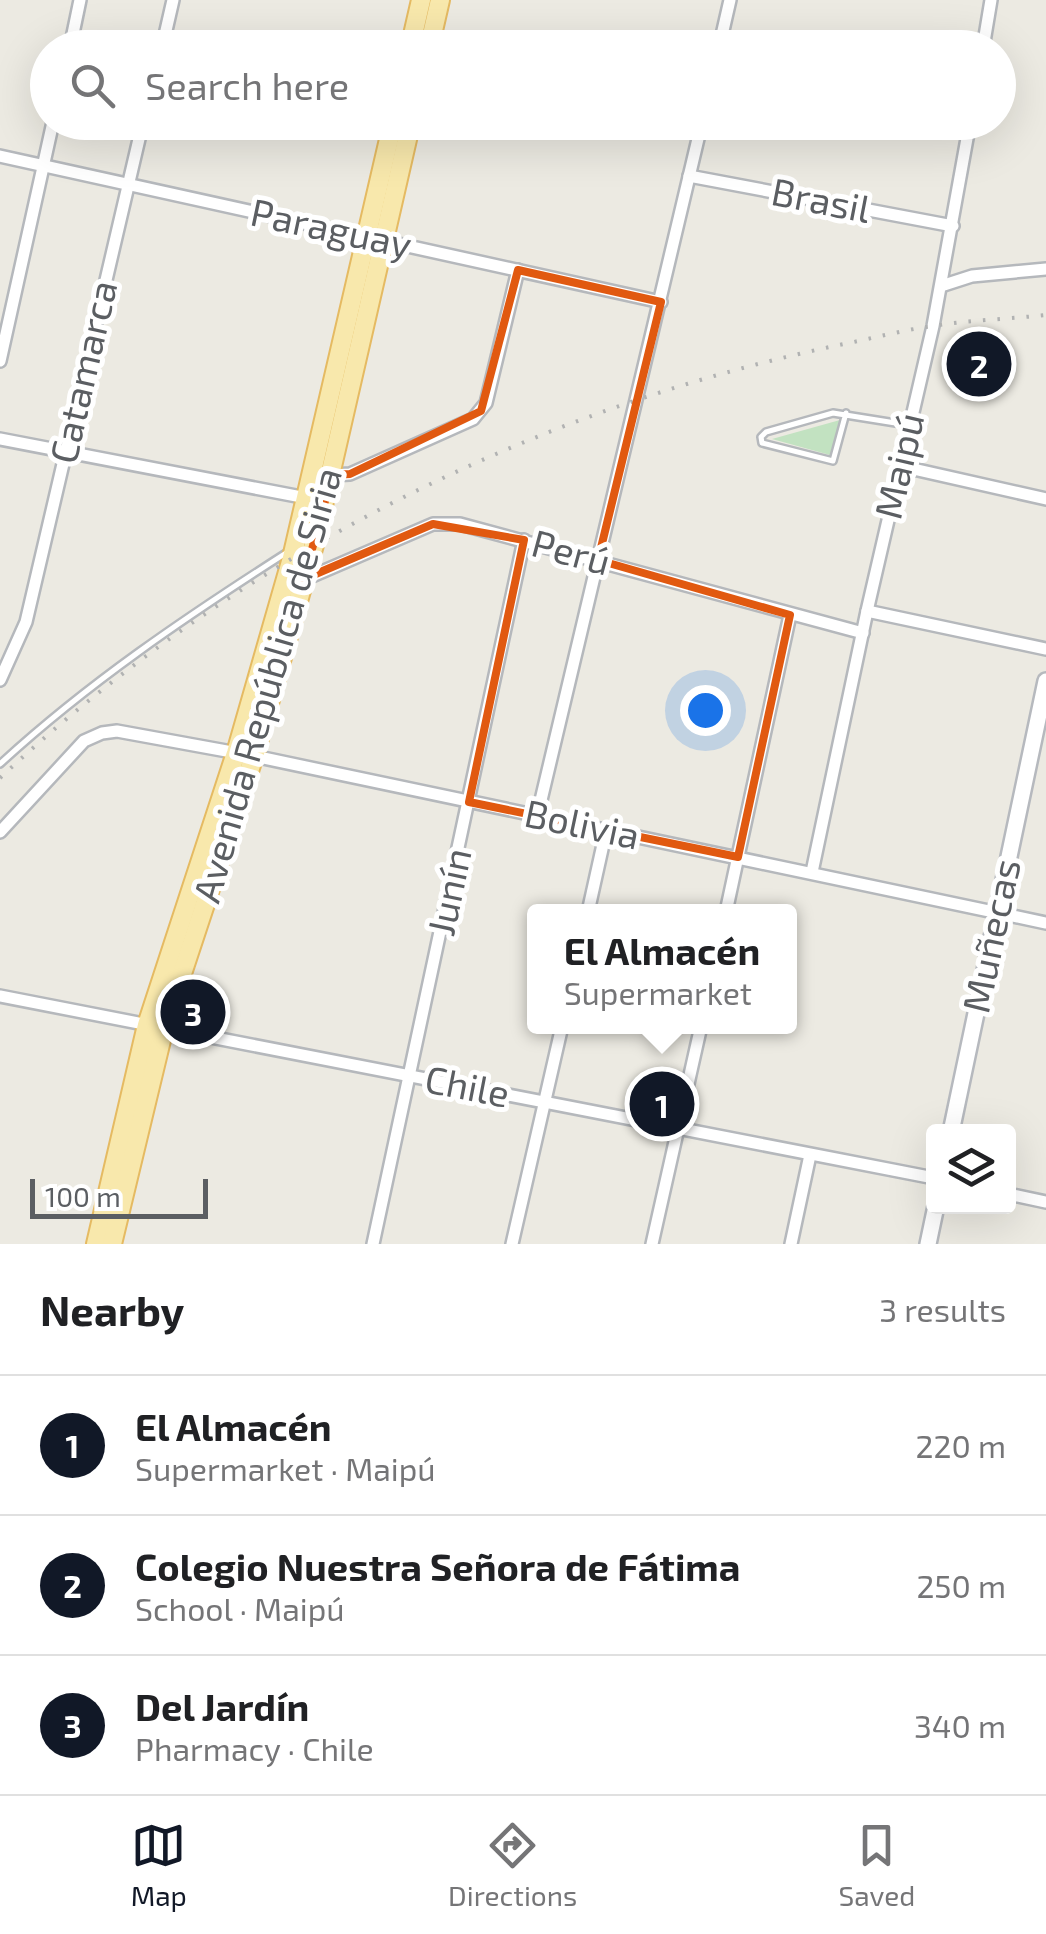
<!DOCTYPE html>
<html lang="en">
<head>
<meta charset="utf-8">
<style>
  body { margin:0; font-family:"Exo 2",sans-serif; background:#f6f6f6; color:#202124 }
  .controls { position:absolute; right:30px; bottom:30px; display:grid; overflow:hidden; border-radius:10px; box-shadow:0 10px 40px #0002 }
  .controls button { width:90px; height:90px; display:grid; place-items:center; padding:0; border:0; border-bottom:2px solid #e0e0e0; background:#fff; color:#202124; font:50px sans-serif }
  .scale { position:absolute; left:30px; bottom:25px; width:178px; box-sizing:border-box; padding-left:10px; border:5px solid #5b5e62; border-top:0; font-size:28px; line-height:35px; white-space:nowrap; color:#5b5e62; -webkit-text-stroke:8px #fff; paint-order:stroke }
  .you { position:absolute; left:705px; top:710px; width:35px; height:35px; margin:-25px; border:8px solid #fff; border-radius:50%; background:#1a73e8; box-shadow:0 0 0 15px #1a73e833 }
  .badge { display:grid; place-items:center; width:65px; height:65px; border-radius:50%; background:#111827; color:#fff; font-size:32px; font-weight:700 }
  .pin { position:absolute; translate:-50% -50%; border:5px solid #fff; box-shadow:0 2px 10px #0006 }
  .popup { position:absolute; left:527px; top:904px; width:270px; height:130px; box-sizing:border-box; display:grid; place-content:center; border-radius:10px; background:#fff; filter:drop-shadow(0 2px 8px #0005); font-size:32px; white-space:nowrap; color:#757577 }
  .popup b { font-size:38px; color:#202124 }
  .popup::after { content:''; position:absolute; left:50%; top:100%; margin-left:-20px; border:20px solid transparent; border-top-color:#fff }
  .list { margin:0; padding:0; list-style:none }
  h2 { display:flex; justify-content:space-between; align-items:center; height:130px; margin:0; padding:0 40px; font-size:42px }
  h2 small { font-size:32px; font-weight:400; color:#757577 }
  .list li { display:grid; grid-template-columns:65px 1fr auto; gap:30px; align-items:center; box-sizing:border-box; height:140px; padding:0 40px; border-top:2px solid #e0e0e0 }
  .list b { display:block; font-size:38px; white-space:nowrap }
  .list p { margin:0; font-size:32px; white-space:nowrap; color:#757577 }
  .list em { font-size:32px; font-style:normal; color:#757577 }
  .icon { flex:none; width:55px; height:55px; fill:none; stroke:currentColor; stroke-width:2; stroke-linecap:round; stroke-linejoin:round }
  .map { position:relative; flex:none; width:1046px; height:1244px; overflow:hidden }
  .search { position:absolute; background:#fff; box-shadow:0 10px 40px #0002; left:30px; right:30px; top:30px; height:110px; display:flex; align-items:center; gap:25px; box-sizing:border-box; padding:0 35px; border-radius:55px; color:#757577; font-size:38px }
  .sheet { height:550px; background:#fff }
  nav { display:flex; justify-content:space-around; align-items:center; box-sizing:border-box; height:140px; border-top:2px solid #e0e0e0; background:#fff; font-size:28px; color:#757577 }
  nav a { display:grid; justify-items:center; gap:5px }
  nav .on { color:#111827 }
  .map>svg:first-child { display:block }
  .green { fill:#c2e2c1 }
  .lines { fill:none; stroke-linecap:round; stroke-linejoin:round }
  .lane-casing { stroke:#b5b8bc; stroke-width:10 }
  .street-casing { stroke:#b5b8bc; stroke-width:16 }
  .secondary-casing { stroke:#b6b9be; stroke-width:20 }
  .primary-casing { stroke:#e5ba62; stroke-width:22 }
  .lane { stroke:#fff; stroke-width:5 }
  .street { stroke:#fff; stroke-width:11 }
  .secondary { stroke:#fff; stroke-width:15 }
  .primary { stroke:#f8e8ac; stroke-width:18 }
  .rail { stroke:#b1b2b2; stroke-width:4; stroke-dasharray:2.5 12; stroke-linecap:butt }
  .marked { fill:none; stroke:#e15910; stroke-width:8; stroke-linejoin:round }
  .labels { text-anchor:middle; stroke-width:10; stroke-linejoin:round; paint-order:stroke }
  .street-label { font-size:38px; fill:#5b5e62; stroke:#fff }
</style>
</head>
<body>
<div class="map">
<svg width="1046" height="1244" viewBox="0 0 1046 1244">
  <rect width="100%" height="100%" fill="#eceae2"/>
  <polygon class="green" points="840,420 830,455 772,439"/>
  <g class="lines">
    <defs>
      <g id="lane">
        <polyline points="846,413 833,461 762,443 761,437 766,432 833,413 908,425"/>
        <path d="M0,764c88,-81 186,-147 286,-211"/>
      </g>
      <g id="street">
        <polyline points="70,48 80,0"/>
        <polyline points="162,48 173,0"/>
        <polyline points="719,48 730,0"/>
        <polyline points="983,48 991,0"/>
        <polyline points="0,156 661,302"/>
        <polyline points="689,176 953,226"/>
        <polyline points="941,286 972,276 1046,269"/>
        <polyline points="0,361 53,122"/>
        <polyline points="0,439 312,499"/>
        <polyline points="900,466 1046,499"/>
        <polyline points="332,475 350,474 473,419 486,403 518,270"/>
        <polyline points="303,580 433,524 460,524 863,633"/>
        <polyline points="867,611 1046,649"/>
        <polyline points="0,680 26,622 143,122"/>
        <polyline points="537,817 702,122"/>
        <polyline points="0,832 84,741 102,733 117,731 254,756 1046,923"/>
        <polyline points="812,872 867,611 933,326 970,122"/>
        <polyline points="588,912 606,831"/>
        <polyline points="726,912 790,615"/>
        <polyline points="0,996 934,1178"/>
        <polyline points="1008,1194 1046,1202"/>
        <polyline points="373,1244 524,540"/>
        <polyline points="512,1244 562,1026"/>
        <polyline points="652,1244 701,1026"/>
        <polyline points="791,1244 810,1155"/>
      </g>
      <g id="secondary">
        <polyline points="951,1132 1046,681"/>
        <polyline points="928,1244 936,1206"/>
      </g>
      <g id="primary">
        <polyline points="410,48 421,0"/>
        <polyline points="429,48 440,0"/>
        <polyline points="96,1244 147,1025 236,753 292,558 393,122"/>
        <polyline points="112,1244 164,1028 254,756 314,545 411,122"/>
      </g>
    </defs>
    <use href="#lane" class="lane-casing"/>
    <use href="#street" class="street-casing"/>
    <use href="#secondary" class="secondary-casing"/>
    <use href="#primary" class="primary-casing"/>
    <use href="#lane" class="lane"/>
    <use href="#street" class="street"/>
    <use href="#secondary" class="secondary"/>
    <use href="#primary" class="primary"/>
    <path class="rail" d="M0,778c235,-220 530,-369 844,-434 30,-6 59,-14 89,-18 37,-6 76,-7 113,-11"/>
  </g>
  <path class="marked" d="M518,270l143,32 -63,258 192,55 -52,242 -269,-55 55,-262 -91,-16 -129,55 28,-104 18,-1 131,-63z"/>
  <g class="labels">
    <g class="street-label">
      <text transform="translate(821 201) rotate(11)" y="13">Brasil</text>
      <text transform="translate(331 229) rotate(12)" y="13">Paraguay</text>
      <text transform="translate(84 372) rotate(-77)" y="13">Catamarca</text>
      <text transform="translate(900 466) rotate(-77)" y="13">Maipú</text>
      <text transform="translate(571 553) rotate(15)" y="13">Perú</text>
      <text transform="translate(268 685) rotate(-74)" y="13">Avenida República de Siria</text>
      <text transform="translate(582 825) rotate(12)" y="13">Bolivia</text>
      <text transform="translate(450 892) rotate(-78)" y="13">Junín</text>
      <text transform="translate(992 936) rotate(-78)" y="13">Muñecas</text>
      <text transform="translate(467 1087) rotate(11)" y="13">Chile</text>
    </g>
  </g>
</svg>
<div class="controls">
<button><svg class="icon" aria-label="layers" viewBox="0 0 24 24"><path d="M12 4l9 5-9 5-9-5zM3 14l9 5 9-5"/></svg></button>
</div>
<div class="scale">100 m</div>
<div class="you"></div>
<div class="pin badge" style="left:662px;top:1104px">1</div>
<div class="popup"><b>El Almacén</b>Supermarket</div>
<div class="pin badge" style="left:979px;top:364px">2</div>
<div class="pin badge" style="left:193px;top:1012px">3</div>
<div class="search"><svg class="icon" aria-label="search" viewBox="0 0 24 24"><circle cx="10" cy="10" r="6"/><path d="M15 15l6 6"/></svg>Search here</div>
</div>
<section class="sheet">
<h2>Nearby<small>3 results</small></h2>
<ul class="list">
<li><span class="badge">1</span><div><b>El Almacén</b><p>Supermarket · Maipú</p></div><em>220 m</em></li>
<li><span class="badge">2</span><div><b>Colegio Nuestra Señora de Fátima</b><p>School · Maipú</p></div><em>250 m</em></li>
<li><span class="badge">3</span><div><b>Del Jardín</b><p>Pharmacy · Chile</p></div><em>340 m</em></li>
</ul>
</section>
<nav>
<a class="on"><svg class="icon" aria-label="map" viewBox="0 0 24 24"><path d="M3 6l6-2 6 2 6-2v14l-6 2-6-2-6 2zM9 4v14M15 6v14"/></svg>Map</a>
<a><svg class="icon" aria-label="directions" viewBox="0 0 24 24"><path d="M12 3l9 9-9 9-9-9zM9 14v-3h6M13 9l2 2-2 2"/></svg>Directions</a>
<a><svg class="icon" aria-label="saved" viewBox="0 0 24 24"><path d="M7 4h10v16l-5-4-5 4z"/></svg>Saved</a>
</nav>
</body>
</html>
